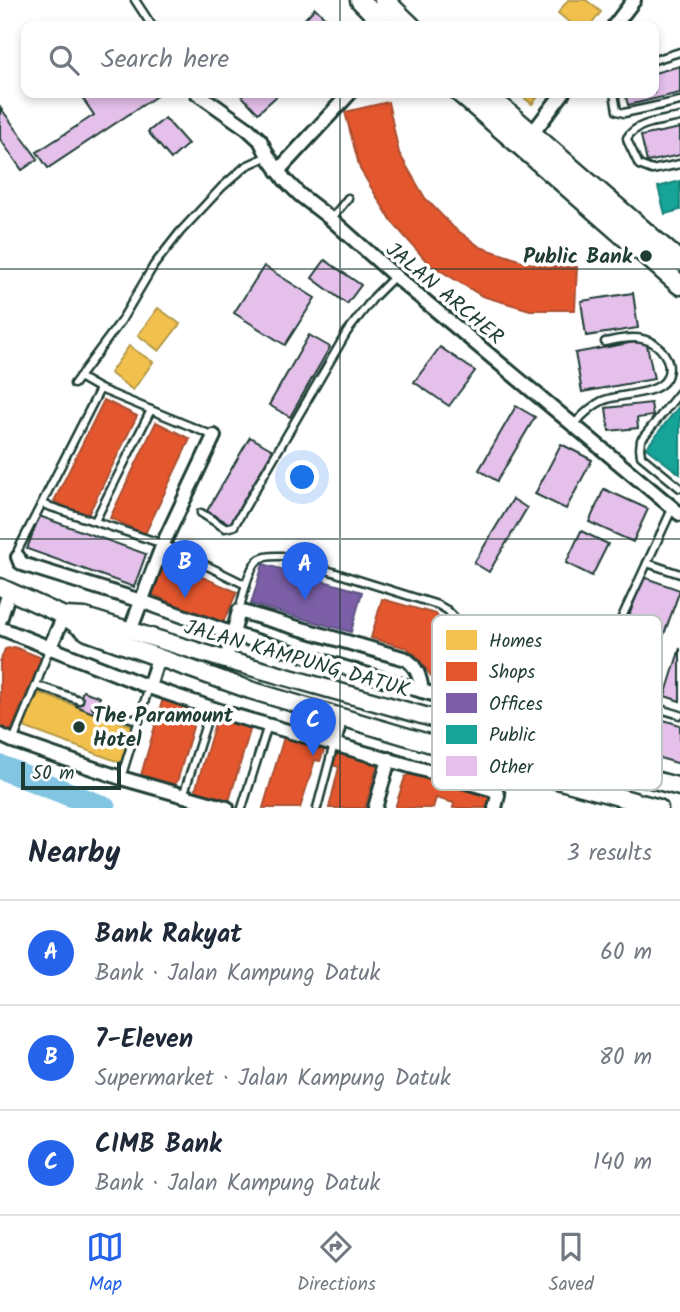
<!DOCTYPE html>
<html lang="en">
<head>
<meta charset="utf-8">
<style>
  body { margin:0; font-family:Kalam,sans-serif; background:#f6f6f7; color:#1f2937 }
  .scale { position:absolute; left:21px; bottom:18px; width:100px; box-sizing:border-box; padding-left:7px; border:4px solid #1f3d34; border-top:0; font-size:19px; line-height:24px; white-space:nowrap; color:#1f3d34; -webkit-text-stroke:5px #fff; paint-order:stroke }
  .you { position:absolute; left:303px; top:478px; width:24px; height:24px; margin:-18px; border:5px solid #fff; border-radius:50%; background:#1a73e8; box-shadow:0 0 0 10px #1a73e833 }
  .badge { display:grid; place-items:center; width:46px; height:46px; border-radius:50%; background:#2563eb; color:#fff; font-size:23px; font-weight:700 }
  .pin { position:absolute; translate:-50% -58px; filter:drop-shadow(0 2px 4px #0008) }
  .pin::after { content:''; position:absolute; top:37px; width:24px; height:21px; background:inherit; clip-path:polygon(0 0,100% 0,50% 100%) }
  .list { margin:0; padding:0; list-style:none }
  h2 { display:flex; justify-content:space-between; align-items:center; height:91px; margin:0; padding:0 28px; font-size:30px }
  h2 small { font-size:23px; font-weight:400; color:#747a83 }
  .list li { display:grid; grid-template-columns:46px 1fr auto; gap:21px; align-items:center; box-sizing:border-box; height:105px; padding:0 28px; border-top:2px solid #e0e1e3 }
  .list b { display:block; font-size:26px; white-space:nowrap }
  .list p { margin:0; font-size:23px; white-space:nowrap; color:#747a83 }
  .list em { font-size:23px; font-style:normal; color:#747a83 }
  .icon { flex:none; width:38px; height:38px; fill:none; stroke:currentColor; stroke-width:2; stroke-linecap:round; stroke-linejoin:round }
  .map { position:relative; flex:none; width:680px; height:808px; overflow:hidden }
  .search { position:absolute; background:#fff; box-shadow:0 4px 10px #0003; left:21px; right:21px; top:21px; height:77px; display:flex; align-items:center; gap:18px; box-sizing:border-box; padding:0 24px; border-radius:14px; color:#747a83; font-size:26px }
  .sheet { height:406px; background:#fff }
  nav { display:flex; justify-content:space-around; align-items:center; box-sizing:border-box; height:98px; border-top:2px solid #e0e1e3; background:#fff; font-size:19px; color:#747a83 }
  nav a { display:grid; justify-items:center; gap:4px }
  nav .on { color:#2563eb }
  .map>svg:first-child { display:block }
  .homes { fill:#f2c14e; stroke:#b39946; stroke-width:2 }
  .shops { fill:#e4572e; stroke:#a94f30; stroke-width:2 }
  .offices { fill:#7b5ea7; stroke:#5f5484; stroke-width:2 }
  .public { fill:#17a398; stroke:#19847a; stroke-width:2 }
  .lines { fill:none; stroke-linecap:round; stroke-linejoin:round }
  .river { stroke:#81c5e2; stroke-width:24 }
  .building { fill:#e4c0eb; stroke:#1f3d34; stroke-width:2 }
  .service-casing { stroke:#1f3d34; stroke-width:11 }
  .minor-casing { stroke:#1f3d34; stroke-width:18 }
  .tertiary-casing { stroke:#1f3d34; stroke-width:21 }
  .secondary-casing { stroke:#1f3d34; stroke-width:23 }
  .service { stroke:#fff; stroke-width:6 }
  .minor { stroke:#fff; stroke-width:12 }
  .tertiary { stroke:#fff; stroke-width:16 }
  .secondary { stroke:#fff; stroke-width:18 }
  .grid { fill:none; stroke:#1f3d34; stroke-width:2; stroke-opacity:0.55 }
  .poi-dot { fill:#1f3d34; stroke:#fff; stroke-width:2.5 }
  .labels { text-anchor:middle; stroke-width:7; stroke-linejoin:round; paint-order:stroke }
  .poi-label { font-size:21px; font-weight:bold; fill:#1f3d34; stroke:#fff; text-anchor:end }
  .street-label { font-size:21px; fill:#1f3d34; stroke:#fff }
  .key { fill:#fff; stroke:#bcc5c2; stroke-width:2 }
  .key-label { font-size:19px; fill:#1f3d34 }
</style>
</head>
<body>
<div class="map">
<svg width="680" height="808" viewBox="0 0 680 808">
  <rect width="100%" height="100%" fill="#fff"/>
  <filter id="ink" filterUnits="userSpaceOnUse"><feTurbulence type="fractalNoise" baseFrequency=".0143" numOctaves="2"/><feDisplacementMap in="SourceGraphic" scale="14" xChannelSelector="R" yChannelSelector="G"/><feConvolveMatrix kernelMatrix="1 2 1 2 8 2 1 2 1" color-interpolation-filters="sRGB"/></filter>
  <g filter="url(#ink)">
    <g class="homes">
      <polygon points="568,0 586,0 601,12 590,26 574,26 558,13"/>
      <polygon points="518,93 541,93 532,104"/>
      <polygon points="158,308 180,324 159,351 138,335"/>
      <polygon points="129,346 153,362 133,390 110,373"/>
      <polygon points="39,693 133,726 123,761 119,762 26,728 24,724"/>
    </g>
    <g class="shops">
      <polygon points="388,102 399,153 425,198 453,227 480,247 528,263 554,267 577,267 575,310 530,310 482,296 428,263 392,222 360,169 345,112"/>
      <polygon points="104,400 137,416 87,517 54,501"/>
      <polygon points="156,422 190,439 145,534 110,518"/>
      <polygon points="163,560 237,592 222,625 149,593"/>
      <polygon points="382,599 436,614 486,688 480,703 441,690 416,655 407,648 371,638"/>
      <polygon points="14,647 42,658 10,733 0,729 0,662 5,649"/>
      <polygon points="163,698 195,709 197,713 177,782 172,785 141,775"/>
      <polygon points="220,718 251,727 229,801 197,792 196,788 216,720"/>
      <polygon points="284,737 325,748 320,761 315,760 300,808 263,808"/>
      <polygon points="338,751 378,762 365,808 329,808 339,767 333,765"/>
      <polygon points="410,774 491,796 492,802 490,808 453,808 454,803 436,798 433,808 395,808 405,777"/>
    </g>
    <polygon class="offices" points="263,564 362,592 351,632 251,604"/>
    <g class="public">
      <polygon points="680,181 680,210 665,214 658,187"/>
      <polygon points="680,405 680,474 646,448"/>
    </g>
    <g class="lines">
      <polyline class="river" points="0,767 104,808"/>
    </g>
    <g class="building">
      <polygon points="315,8 334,26 298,26"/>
      <polygon points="680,66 680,93 628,105 625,93 654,93 654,73"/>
      <polygon points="86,93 161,93 48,168 37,152 94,115 81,96"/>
      <polygon points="239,93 278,93 279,94 258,113"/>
      <polygon points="0,107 38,159 22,170 0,139"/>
      <polygon points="165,118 188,144 171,159 148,132"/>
      <polygon points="680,128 680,155 647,162 641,136"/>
      <polygon points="325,260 361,285 347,304 312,278"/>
      <polygon points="264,266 315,298 285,345 234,313"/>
      <polygon points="633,293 638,328 586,336 581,301"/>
      <polygon points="309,335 330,347 290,417 269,405"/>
      <polygon points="646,340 654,379 582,392 575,353"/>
      <polygon points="440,347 475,371 449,406 414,382"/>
      <polygon points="651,403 653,416 637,418 638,428 609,431 606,408"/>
      <polygon points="516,406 535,417 497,481 479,470"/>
      <polygon points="250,437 273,450 230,524 207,511"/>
      <polygon points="561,444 592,460 566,509 535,494"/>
      <polygon points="604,489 648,509 633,542 589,522"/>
      <polygon points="513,499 527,508 489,572 474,563"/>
      <polygon points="39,516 146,554 134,587 27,549"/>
      <polygon points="581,531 608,544 592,576 566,563"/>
      <polygon points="643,577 680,590 644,690 607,677"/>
      <polygon points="680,648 680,701 665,696"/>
      <polygon points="83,691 100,697 93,713 76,706"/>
      <polygon points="657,718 680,725 680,764 646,754"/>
    </g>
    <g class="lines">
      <defs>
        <g id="service">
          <polyline points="135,0 152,26"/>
          <polyline points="654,60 680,52"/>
          <polyline points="614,93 617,111 624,113 680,101"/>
          <path d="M680,117c-17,4 -44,5 -53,21l1,4 11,23 13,5 28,-6"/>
          <polyline points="332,218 348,198"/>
          <polyline points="79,377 100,389 214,436"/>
          <polyline points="74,384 121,321 154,265 180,232 222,187 246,166 268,156"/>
          <polyline points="680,392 641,440 640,448 641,456 680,488"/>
          <path d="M573,425c9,-9 18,-19 29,-24 18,-8 54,-5 64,-22 9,-17 -6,-37 -24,-40 -11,-3 -26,1 -37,3"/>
          <polyline points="42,504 163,544 246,585"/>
          <polyline points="201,513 225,528 234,526 347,332 374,297 395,276"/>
          <polyline points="95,521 151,410"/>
          <polyline points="18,556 18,550 100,389"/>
          <polyline points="647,563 680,574"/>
          <path d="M239,611c4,-13 9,-45 21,-52 7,-4 15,-3 22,-3l156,49 9,5 7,7 39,61 3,12 -6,19"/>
          <polyline points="598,669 603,692"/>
          <polyline points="565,680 680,715"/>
          <polyline points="36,685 79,700"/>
          <polyline points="96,706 139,721"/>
          <path d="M545,725c5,-12 13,-43 26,-49 9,-4 19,-2 27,-7l75,-162"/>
          <polyline points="13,741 36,685 49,649"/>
          <polyline points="121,778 149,687"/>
          <polyline points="183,796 211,708"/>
          <polyline points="242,808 268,725"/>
          <polyline points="317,808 334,744"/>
        </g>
        <g id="minor">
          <polyline points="614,26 634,0"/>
          <polyline points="197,93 248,129 260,140 268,156 285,180 300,195 331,219 395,276 680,514"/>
          <polyline points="531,135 563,93"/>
          <polyline points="278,171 350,93"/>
          <polyline points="18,557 20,562 25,565 141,601 233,634 422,691 545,725 593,761"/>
          <polyline points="0,620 9,592"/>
          <polyline points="0,628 149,687 232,715 494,790"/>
          <polyline points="130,631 163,544 214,436"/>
          <polyline points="49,649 64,616"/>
          <path d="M226,660l13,-49 167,48c11,8 14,18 16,32"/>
          <polyline points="149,687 158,658"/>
          <polyline points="0,735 13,741 121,778 227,808"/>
          <polyline points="334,744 341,716"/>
          <polyline points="494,790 502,765"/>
          <polyline points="494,790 498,795 495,808"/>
          <polyline points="375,808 389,759"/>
        </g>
        <g id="tertiary">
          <polyline points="0,587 64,616 87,632 250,690 502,765 659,808"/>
          <polyline points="64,616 85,617 226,660 599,765 680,787"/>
        </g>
        <g id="secondary">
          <polyline points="360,0 386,26"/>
          <polyline points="384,0 411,26"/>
          <polyline points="460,93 680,285"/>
          <polyline points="485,93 680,262"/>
        </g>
      </defs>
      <use href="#service" class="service-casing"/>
      <use href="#minor" class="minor-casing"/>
      <use href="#tertiary" class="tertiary-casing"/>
      <use href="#secondary" class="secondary-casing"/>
      <use href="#service" class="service"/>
      <use href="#minor" class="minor"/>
      <use href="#tertiary" class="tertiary"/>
      <use href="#secondary" class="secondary"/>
    </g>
  </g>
  <path class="grid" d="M340,0v26M340,93v715M0,269h680M0,539h680"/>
  <g class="poi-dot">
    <circle cx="646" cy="256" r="7"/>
    <circle cx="79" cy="727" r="7"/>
  </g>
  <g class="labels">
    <g class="poi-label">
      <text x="632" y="263">Public Bank</text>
      <text x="93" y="722" text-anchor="start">The Paramount<tspan x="93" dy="24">Hotel</tspan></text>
    </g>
    <g class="street-label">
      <text transform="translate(445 293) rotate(40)" y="7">JALAN ARCHER</text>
      <text transform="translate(297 658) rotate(16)" y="7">JALAN KAMPUNG DATUK</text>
    </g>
  </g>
  <rect x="432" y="615" width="230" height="175" rx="10" class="key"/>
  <rect x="446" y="630" width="31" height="20" fill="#f2c14e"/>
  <rect x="446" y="662" width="31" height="19" fill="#e4572e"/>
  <rect x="446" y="693" width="31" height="20" fill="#7b5ea7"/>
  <rect x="446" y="725" width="31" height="19" fill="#17a398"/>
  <rect x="446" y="756" width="31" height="20" fill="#e4c0eb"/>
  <g class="key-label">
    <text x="489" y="647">Homes</text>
    <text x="489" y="678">Shops</text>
    <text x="489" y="710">Offices</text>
    <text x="489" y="741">Public</text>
    <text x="489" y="773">Other</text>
  </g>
</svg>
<div class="scale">50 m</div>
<div class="you"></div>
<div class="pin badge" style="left:305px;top:600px">A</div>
<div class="pin badge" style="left:185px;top:598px">B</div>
<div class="pin badge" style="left:313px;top:756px">C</div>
<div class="search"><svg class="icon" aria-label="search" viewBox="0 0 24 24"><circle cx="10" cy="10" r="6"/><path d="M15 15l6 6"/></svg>Search here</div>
</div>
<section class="sheet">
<h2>Nearby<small>3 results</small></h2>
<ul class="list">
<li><span class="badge">A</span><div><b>Bank Rakyat</b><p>Bank · Jalan Kampung Datuk</p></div><em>60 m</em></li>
<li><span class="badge">B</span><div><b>7-Eleven</b><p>Supermarket · Jalan Kampung Datuk</p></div><em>80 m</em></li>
<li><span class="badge">C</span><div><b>CIMB Bank</b><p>Bank · Jalan Kampung Datuk</p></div><em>140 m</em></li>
</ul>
</section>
<nav>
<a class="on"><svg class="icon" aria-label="map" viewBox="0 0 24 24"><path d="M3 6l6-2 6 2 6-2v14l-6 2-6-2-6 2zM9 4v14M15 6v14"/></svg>Map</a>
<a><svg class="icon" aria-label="directions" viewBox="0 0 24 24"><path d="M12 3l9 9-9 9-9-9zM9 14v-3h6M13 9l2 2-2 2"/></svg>Directions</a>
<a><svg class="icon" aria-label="saved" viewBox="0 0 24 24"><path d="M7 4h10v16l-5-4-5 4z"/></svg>Saved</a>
</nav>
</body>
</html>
